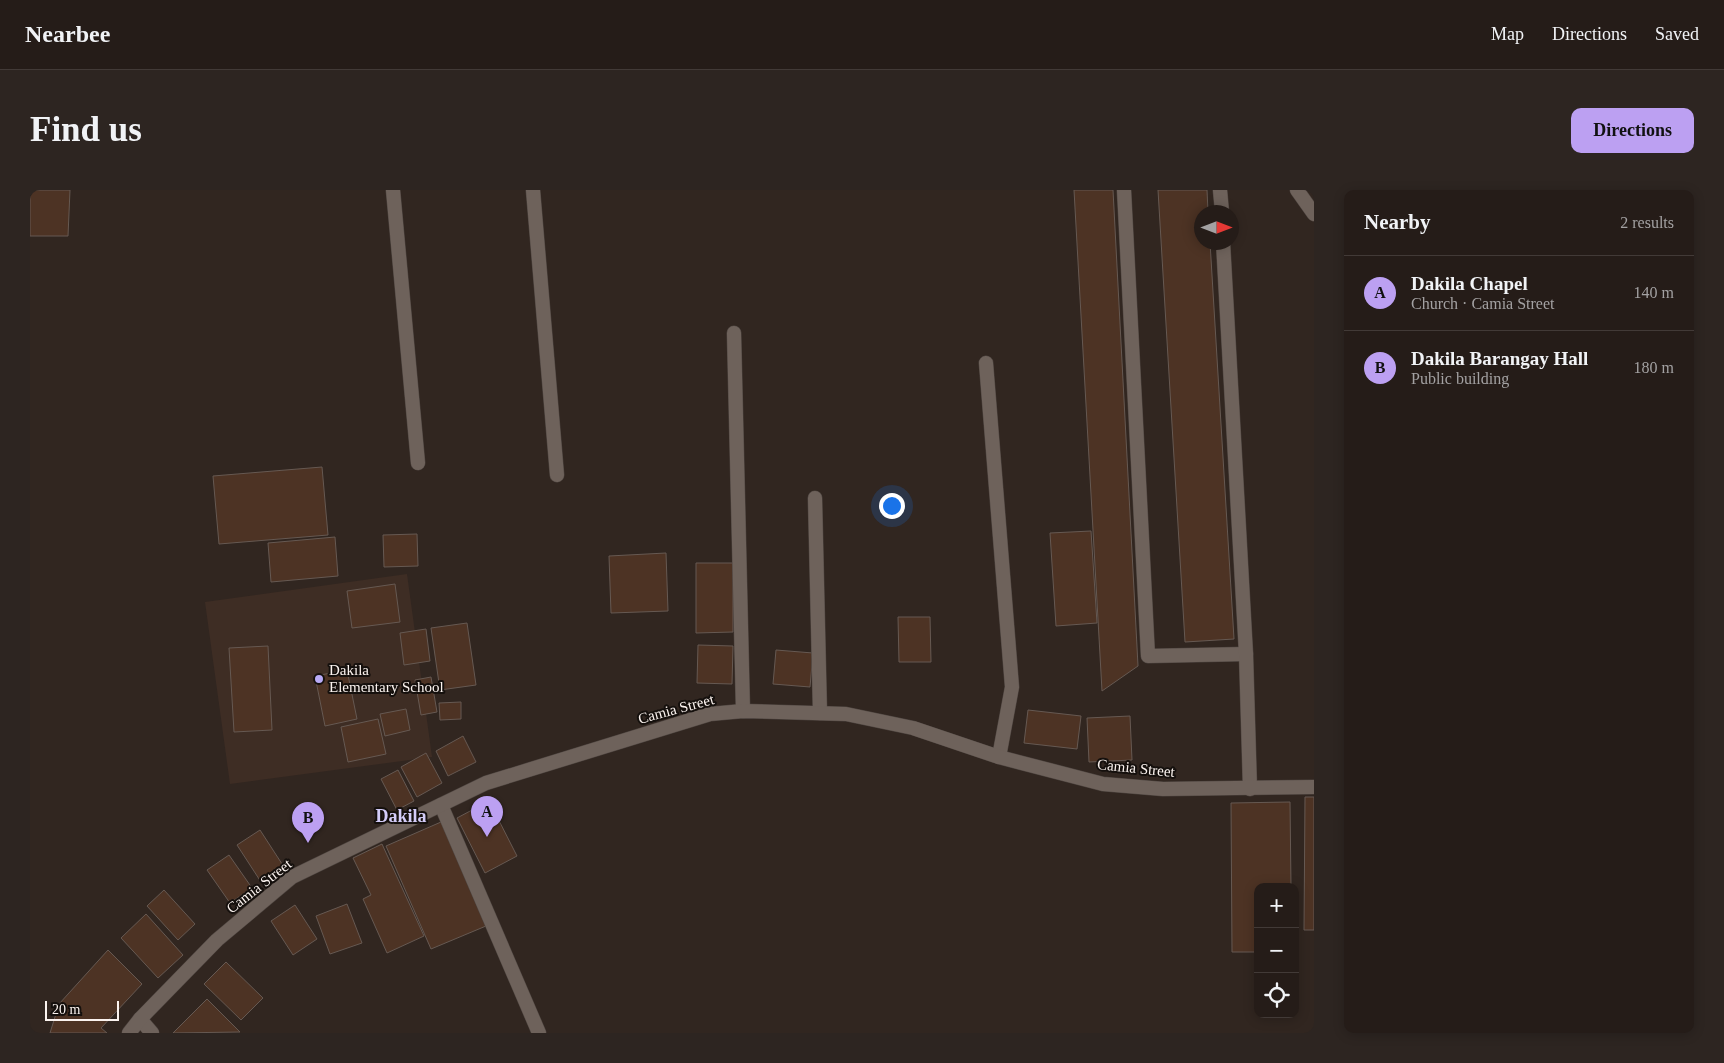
<!DOCTYPE html>
<html lang="en">
<head>
<meta charset="utf-8">
<style>
  body { margin:0; font-family:"Times New Roman",serif; background:#2d2521; color:#f1f3f6 }
  .controls { position:absolute; right:15px; bottom:15px; display:grid; overflow:hidden; border-radius:10px; box-shadow:0 2px 12px #0003 }
  .controls button { width:45px; height:45px; display:grid; place-items:center; padding:0; border:0; border-bottom:1px solid #423a37; background:#251c18; color:#f1f3f6; font:25px sans-serif }
  .compass { position:absolute; left:1164px; top:15px; width:45px; height:45px; border-radius:50%; background:#251c18; box-shadow:0 2px 12px #0003; rotate:90deg }
  .scale { position:absolute; left:15px; bottom:12px; width:74px; box-sizing:border-box; padding-left:5px; border:2px solid #fbf3ef; border-top:0; font-size:14px; line-height:18px; white-space:nowrap; color:#fbf3ef; -webkit-text-stroke:4px #15100d; paint-order:stroke }
  .you { position:absolute; left:861px; top:315px; width:18px; height:18px; margin:-12px; border:4px solid #fff; border-radius:50%; background:#1a73e8; box-shadow:0 0 0 8px #1a73e833 }
  .badge { display:grid; place-items:center; width:32px; height:32px; border-radius:50%; background:#bca0f2; color:#111; font-size:16px; font-weight:700 }
  .pin { position:absolute; translate:-50% -41px; filter:drop-shadow(0 1px 2px #0008) }
  .pin::after { content:''; position:absolute; top:26px; width:18px; height:15px; background:inherit; clip-path:polygon(0 0,100% 0,50% 100%) }
  .list { margin:0; padding:0; list-style:none }
  h2 { display:flex; justify-content:space-between; align-items:center; height:65px; margin:0; padding:0 20px; font-size:21px }
  h2 small { font-size:16px; font-weight:400; color:#a3a1a2 }
  .list li { display:grid; grid-template-columns:32px 1fr auto; gap:15px; align-items:center; box-sizing:border-box; height:75px; padding:0 20px; border-top:1px solid #423a37 }
  .list b { display:block; font-size:19px; white-space:nowrap }
  .list p { margin:0; font-size:16px; white-space:nowrap; color:#a3a1a2 }
  .list em { font-size:16px; font-style:normal; color:#a3a1a2 }
  .icon { flex:none; width:28px; height:28px; fill:none; stroke:currentColor; stroke-width:2; stroke-linecap:round; stroke-linejoin:round }
  .map { position:relative; flex:none; width:1284px; height:843px; overflow:hidden; border-radius:10px }
  header { display:flex; align-items:center; gap:30px; box-sizing:border-box; height:70px; padding:0 25px; background:#251c18; border-bottom:1px solid #423a37 }
  header strong { font-size:24px }
  nav { display:flex; gap:28px; margin-inline-start:auto; font-size:18px }
  .intro { display:flex; align-items:center; justify-content:space-between; box-sizing:border-box; height:120px; padding:0 30px }
  h1 { margin:0; font-size:35px }
  .button { padding:12px 22px; border-radius:10px; background:#bca0f2; color:#111; font-size:18px; font-weight:700 }
  main { display:flex; gap:30px; padding:0 30px }
  aside { flex:1; background:#251c18; border-radius:10px; box-shadow:0 2px 12px #0003 }
  .map>svg:first-child { display:block }
  .built { fill:#3e2d24 }
  .building { fill:#4d3324; stroke:#665952 }
  .lines { fill:none; stroke-linecap:round; stroke-linejoin:round }
  .minor-casing { stroke:#4e4540; stroke-width:15 }
  .tertiary-casing { stroke:#4e4540; stroke-width:15 }
  .minor { stroke:#6e625b; stroke-width:14 }
  .tertiary { stroke:#6e625b; stroke-width:14 }
  .poi-dot { fill:#b9abf7; stroke:#15100d; stroke-width:2 }
  .labels { text-anchor:middle; stroke-width:4; stroke-linejoin:round; paint-order:stroke }
  .poi-label { font-size:15px; fill:#fbf3ef; stroke:#15100d; text-anchor:start }
  .street-label { font-size:15px; fill:#fbf3ef; stroke:#15100d }
  .quarter-label { font-size:18px; font-weight:bold; fill:#d4cdf9; stroke:#15100d }
</style>
</head>
<body>
<header>
<strong>Nearbee</strong>
<nav><a>Map</a><a>Directions</a><a>Saved</a></nav>
</header>
<div class="intro"><h1>Find us</h1><a class="button">Directions</a></div>
<main>
<div class="map">
<svg width="1284" height="843" viewBox="0 0 1284 843">
  <rect width="100%" height="100%" fill="#312620"/>
  <polygon class="built" points="377,384 402,567 200,594 175,412"/>
  <g class="building">
    <polygon points="0,0 40,0 38,46 0,46"/>
    <polygon points="1044,0 1083,0 1108,476 1072,501"/>
    <polygon points="1128,0 1177,0 1178,22 1172,22 1172,52 1180,52 1204,449 1155,452"/>
    <polygon points="292,277 298,345 189,354 183,286"/>
    <polygon points="1061,341 1067,433 1026,436 1020,343"/>
    <polygon points="387,344 388,376 354,377 353,345"/>
    <polygon points="305,347 308,386 241,392 238,353"/>
    <polygon points="636,363 638,421 581,423 579,366"/>
    <polygon points="666,373 703,373 703,442 666,443"/>
    <polygon points="365,394 370,432 322,438 317,401"/>
    <polygon points="868,427 900,427 901,472 869,472"/>
    <polygon points="437,433 446,495 410,500 401,438"/>
    <polygon points="396,439 400,471 374,475 370,443"/>
    <polygon points="668,455 703,456 702,494 667,493"/>
    <polygon points="238,456 242,540 204,542 199,458"/>
    <polygon points="746,460 783,463 780,497 743,494"/>
    <polygon points="317,480 327,529 295,536 285,486"/>
    <polygon points="401,487 407,522 391,525 385,490"/>
    <polygon points="431,512 431,529 410,530 409,513"/>
    <polygon points="376,519 380,540 355,546 350,524"/>
    <polygon points="998,520 1051,526 1047,559 994,553"/>
    <polygon points="1100,526 1102,570 1059,572 1057,528"/>
    <polygon points="348,529 356,564 318,572 311,537"/>
    <polygon points="433,546 446,572 418,586 406,561"/>
    <polygon points="396,563 412,593 387,607 371,577"/>
    <polygon points="368,580 384,611 367,620 351,589"/>
    <polygon points="1275,607 1284,607 1284,740 1274,740"/>
    <polygon points="459,611 487,666 455,683 427,628"/>
    <polygon points="1260,612 1261,697 1228,697 1227,762 1202,762 1201,613"/>
    <polygon points="411,632 456,736 401,759 356,656"/>
    <polygon points="230,640 254,677 231,692 207,655"/>
    <polygon points="352,654 394,746 357,763 333,709 341,705 323,668"/>
    <polygon points="199,665 222,698 200,713 177,680"/>
    <polygon points="134,700 165,734 148,750 117,716"/>
    <polygon points="317,714 332,753 300,764 286,726"/>
    <polygon points="265,715 287,749 263,765 241,731"/>
    <polygon points="116,724 153,765 128,788 91,748"/>
    <polygon points="78,760 112,794 71,838 77,843 20,843 29,814"/>
    <polygon points="196,772 233,808 211,830 174,794"/>
    <polygon points="177,809 210,842 143,843"/>
  </g>
  <g class="lines">
    <defs>
      <g id="minor">
        <polyline points="363,0 388,273"/>
        <polyline points="503,0 527,285"/>
        <polyline points="1094,0 1118,466 1216,464"/>
        <polyline points="1190,0 1192,22"/>
        <polyline points="1267,0 1284,24"/>
        <polyline points="1193,52 1216,464 1220,599"/>
        <polyline points="704,143 713,521"/>
        <polyline points="956,173 982,497 969,567"/>
        <polyline points="785,308 790,523"/>
        <polyline points="411,615 509,843"/>
        <polyline points="110,829 122,843"/>
      </g>
      <polyline id="tertiary" points="99,843 110,829 187,750 262,687 456,593 680,524 713,521 816,524 883,538 969,567 1073,594 1133,599 1284,597"/>
    </defs>
    <use href="#minor" class="minor-casing"/>
    <use href="#tertiary" class="tertiary-casing"/>
    <use href="#minor" class="minor"/>
    <use href="#tertiary" class="tertiary"/>
  </g>
  <circle class="poi-dot" cx="289" cy="489" r="5"/>
  <g class="labels">
    <g class="poi-label">
      <text x="299" y="485">Dakila<tspan x="299" dy="17">Elementary School</tspan></text>
    </g>
    <g class="street-label">
      <text transform="translate(646 519) rotate(-15)" y="5">Camia Street</text>
      <text transform="translate(1106 578) rotate(6)" y="5">Camia Street</text>
      <text transform="translate(229 696) rotate(-38)" y="5">Camia Street</text>
    </g>
    <g class="quarter-label">
      <text x="371" y="632">Dakila</text>
    </g>
  </g>
</svg>
<div class="controls">
<button>+</button>
<button>−</button>
<button><svg class="icon" aria-label="locate" viewBox="0 0 24 24"><circle cx="12" cy="12" r="6"/><path d="M12 2v4M12 18v4M2 12h4M18 12h4"/></svg></button>
</div>
<svg class="compass" viewBox="-18 -18 36 36"><path d="M0-13l5 13h-10z" fill="#e53935"/><path d="M0 13l5-13h-10z" fill="#a3a1a2"/></svg>
<div class="scale">20 m</div>
<div class="you"></div>
<div class="pin badge" style="left:457px;top:647px">A</div>
<div class="pin badge" style="left:278px;top:653px">B</div>
</div>
<aside>
<h2>Nearby<small>2 results</small></h2>
<ul class="list">
<li><span class="badge">A</span><div><b>Dakila Chapel</b><p>Church · Camia Street</p></div><em>140 m</em></li>
<li><span class="badge">B</span><div><b>Dakila Barangay Hall</b><p>Public building</p></div><em>180 m</em></li>
</ul>
</aside>
</main>
</body>
</html>
